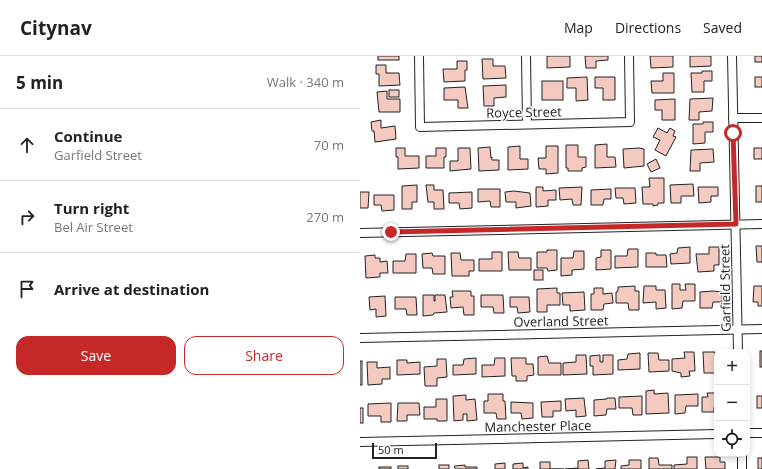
<!DOCTYPE html>
<html lang="en">
<head>
<meta charset="utf-8">
<style>
  body { margin:0; font-family:"Open Sans",sans-serif; background:#f6f6f6; color:#222 }
  .controls { position:absolute; right:12px; bottom:12px; display:grid; overflow:hidden; border-radius:8px; box-shadow:0 2px 6px #0003 }
  .controls button { width:36px; height:36px; display:grid; place-items:center; padding:0; border:0; border-bottom:1px solid #e0e0e0; background:#fff; color:#222; font:20px sans-serif }
  .scale { position:absolute; left:12px; bottom:10px; width:65px; box-sizing:border-box; padding-left:4px; border:2px solid #222; border-top:0; font-size:11px; line-height:14px; white-space:nowrap; color:#222; -webkit-text-stroke:3px #fff; paint-order:stroke }
  .stop { position:absolute; width:12px; height:12px; margin:-9px; border:3px solid #c62828; border-radius:50%; background:#fff }
  .stop.end { background:#c62828; border-color:#fff; box-shadow:0 1px 4px #0008 }
  .list { margin:0; padding:0; list-style:none }
  h2 { display:flex; justify-content:space-between; align-items:center; height:52px; margin:0; padding:0 16px; font-size:17px }
  h2 small { font-size:13px; font-weight:400; color:#767676 }
  .list li { display:grid; grid-template-columns:26px 1fr auto; gap:12px; align-items:center; box-sizing:border-box; height:72px; padding:0 16px; border-top:1px solid #e0e0e0 }
  .list b { display:block; font-size:15px; white-space:nowrap }
  .list p { margin:0; font-size:13px; white-space:nowrap; color:#767676 }
  .list em { font-size:13px; font-style:normal; color:#767676 }
  .actions { display:flex; gap:8px; padding:12px 16px }
  .actions a { flex:1; padding:9px 0; border:1px solid #c62828; border-radius:12px; text-align:center; font-size:14px; color:#c62828 }
  .actions .main { background:#c62828; color:#fff }
  .icon { flex:none; width:22px; height:22px; fill:none; stroke:currentColor; stroke-width:2; stroke-linecap:round; stroke-linejoin:round }
  .map { position:relative; flex:none; width:402px; height:413px; overflow:hidden }
  header { display:flex; align-items:center; gap:24px; box-sizing:border-box; height:56px; padding:0 20px; background:#fff; border-bottom:1px solid #e0e0e0 }
  header strong { font-size:19px }
  nav { display:flex; gap:22px; margin-inline-start:auto; font-size:14px }
  main { display:flex }
  aside { flex:1; background:#fff }
  .map>svg:first-child { display:block }
  .building { fill:#f3c9c0; stroke:#222 }
  .lines { fill:none; stroke-linecap:round; stroke-linejoin:round }
  .minor-casing { stroke:#222; stroke-width:10 }
  .minor { stroke:#fff; stroke-width:8 }
  .route { stroke:#c62828; stroke-width:5 }
  .labels { text-anchor:middle; stroke-width:3; stroke-linejoin:round; paint-order:stroke }
  .street-label { font-size:13px; fill:#222; stroke:#fff }
</style>
</head>
<body>
<header>
<strong>Citynav</strong>
<nav><a>Map</a><a>Directions</a><a>Saved</a></nav>
</header>
<main>
<aside>
<h2>5 min<small>Walk · 340 m</small></h2>
<ul class="list">
<li><svg class="icon" aria-label="ahead" viewBox="0 0 24 24"><path d="M12 20V5M6 11l6-6 6 6"/></svg><div><b>Continue</b><p>Garfield Street</p></div><em>70 m</em></li>
<li><svg class="icon" aria-label="right" viewBox="0 0 24 24"><path d="M7 20v-9h11M14 6l5 5-5 5"/></svg><div><b>Turn right</b><p>Bel Air Street</p></div><em>270 m</em></li>
<li><svg class="icon" aria-label="arrive" viewBox="0 0 24 24"><path d="M6 21V4h12l-3 4 3 4H6"/></svg><div><b>Arrive at destination</b></div></li>
</ul>
<div class="actions"><a class="main">Save</a><a>Share</a></div>
</aside>
<div class="map">
<svg width="402" height="413" viewBox="0 0 402 413">
  <rect width="100%" height="100%" fill="#fff"/>
  <g class="building">
    <rect x="18" y="0" width="21" height="4"/>
    <polygon points="187,0 210,0 210,11 187,12"/>
    <polygon points="225,0 248,0 248,4 236,5 236,12 226,12"/>
    <polygon points="290,0 313,0 313,11 291,12"/>
    <polygon points="330,0 351,0 351,10 330,11"/>
    <rect x="395" y="0" width="7" height="6"/>
    <polygon points="122,3 133,3 133,10 145,10 146,22 123,23"/>
    <polygon points="97,5 107,5 107,14 105,14 105,25 84,26 83,13 97,13"/>
    <polygon points="16,9 26,9 26,17 39,17 40,29 19,30 19,18 16,18"/>
    <polygon points="342,15 352,15 352,25 344,25 344,36 332,36 331,17 342,17"/>
    <polygon points="303,17 314,17 314,37 292,37 291,25 303,25"/>
    <polygon points="227,21 228,44 216,45 216,32 207,32 207,22"/>
    <polygon points="235,21 255,21 255,44 243,44 243,32 235,32"/>
    <rect x="395" y="21" width="7" height="10"/>
    <rect x="182" y="25" width="21" height="19"/>
    <polygon points="146,29 146,41 134,42 134,50 124,50 123,30"/>
    <polygon points="105,31 108,52 98,52 98,44 84,44 84,32"/>
    <rect x="29" y="34" width="10" height="7"/>
    <polygon points="27,35 27,43 40,43 40,56 19,56 17,36"/>
    <polygon points="353,42 352,55 339,56 339,64 329,64 330,43"/>
    <polygon points="315,43 315,64 302,64 302,54 295,54 295,44"/>
    <polygon points="21,64 21,72 35,70 36,83 15,86 14,75 12,75 11,66"/>
    <polygon points="343,66 353,66 353,76 345,76 345,87 333,88 333,68 343,68"/>
    <polygon points="298,72 307,77 310,72 315,75 313,80 316,81 306,100 295,94 300,84 293,81"/>
    <polygon points="247,88 247,101 255,101 256,111 235,112 235,89"/>
    <polygon points="206,89 218,89 218,101 226,101 226,111 222,112 222,115 208,115 208,112 206,112"/>
    <polygon points="160,90 160,103 168,103 168,113 148,114 148,91"/>
    <polygon points="186,90 198,90 198,117 186,118 186,113 179,113 178,102 186,102"/>
    <polygon points="130,91 131,102 132,101 132,104 139,104 139,114 119,115 118,92"/>
    <polygon points="36,92 45,92 45,100 59,100 59,112 38,113 38,101 36,101"/>
    <polygon points="76,92 86,92 86,101 84,101 84,112 66,112 66,100 76,100"/>
    <polygon points="98,92 110,92 111,113 90,115 90,105 98,105"/>
    <polygon points="279,92 284,93 284,110 264,112 263,93"/>
    <rect x="394" y="92" width="8" height="11"/>
    <polygon points="353,93 354,106 340,107 340,115 330,115 331,94"/>
    <polygon points="296,103 300,112 291,116 287,108"/>
    <polygon points="289,122 304,122 304,147 298,147 298,149 293,150 293,148 283,148 282,131 290,131"/>
    <polygon points="333,128 334,140 321,140 321,147 311,147 310,129"/>
    <polygon points="57,129 57,146 52,146 52,153 42,153 42,130"/>
    <polygon points="66,129 74,129 74,134 83,134 84,153 74,153 74,146 68,146"/>
    <rect x="396" y="130" width="6" height="16"/>
    <polygon points="176,131 183,131 183,135 196,134 196,144 188,144 188,150 176,151"/>
    <polygon points="222,131 221,149 213,149 212,143 200,144 199,132"/>
    <polygon points="338,131 358,131 358,140 351,140 351,146 339,147"/>
    <polygon points="255,132 275,132 276,147 264,148 263,142 256,142"/>
    <polygon points="118,133 140,133 140,151 131,151 130,145 118,146"/>
    <polygon points="251,133 251,143 244,143 243,149 231,149 231,134"/>
    <polygon points="154,135 170,137 171,150 156,152 156,146 146,146 145,136"/>
    <polygon points="0,136 9,136 8,152 0,152"/>
    <polygon points="112,136 112,152 100,153 99,147 89,147 89,137"/>
    <polygon points="14,139 34,139 34,154 22,155 21,149 14,149"/>
    <polygon points="396,190 402,190 402,206 397,206"/>
    <polygon points="330,191 330,207 311,208 310,198 317,197 318,192"/>
    <polygon points="349,191 359,191 359,209 354,209 354,215 338,216 336,198 349,198"/>
    <polygon points="268,193 278,193 278,211 255,212 255,200 267,200"/>
    <polygon points="187,194 197,194 197,214 188,215 187,212 177,212 177,196 187,196"/>
    <polygon points="241,194 251,194 251,213 236,214 236,202 241,201"/>
    <polygon points="214,195 224,195 224,213 212,214 212,219 201,220 201,202 213,202"/>
    <polygon points="132,196 142,196 142,215 119,215 119,203 132,203"/>
    <polygon points="148,196 158,196 159,202 171,202 171,214 149,214"/>
    <polygon points="72,197 73,200 85,200 85,218 73,218 72,212 63,212 62,198"/>
    <polygon points="91,197 100,197 101,204 114,204 114,215 109,215 109,220 92,220"/>
    <polygon points="286,197 296,197 296,199 306,199 307,211 286,211"/>
    <polygon points="46,198 56,198 56,217 33,217 33,205 45,205"/>
    <polygon points="15,199 15,202 20,202 20,206 27,205 28,217 20,217 20,221 6,222 5,200"/>
    <rect x="174" y="214" width="9" height="10"/>
    <polygon points="312,228 320,228 320,234 326,234 325,228 335,228 335,245 323,245 322,252 312,253"/>
    <polygon points="275,230 275,235 279,235 279,254 269,254 268,247 256,247 256,236 258,235 258,231"/>
    <polygon points="284,230 296,230 296,234 305,234 306,252 296,253 296,246 283,247"/>
    <polygon points="394,230 402,230 402,250 398,250 398,246 393,246"/>
    <polygon points="197,232 197,237 200,237 200,249 187,249 187,256 177,256 177,233"/>
    <polygon points="234,232 243,232 243,238 252,237 253,247 244,248 243,254 231,254 231,238 234,238"/>
    <polygon points="92,235 111,235 111,240 114,240 114,259 104,259 103,251 91,252 90,241 93,241"/>
    <polygon points="353,235 362,236 362,246 353,246 352,252 340,252 340,236"/>
    <polygon points="224,236 225,254 210,255 210,249 203,249 202,237"/>
    <polygon points="63,239 74,239 74,245 75,245 75,239 85,239 87,256 74,257 73,259 63,260"/>
    <polygon points="121,239 143,239 144,257 134,257 133,251 121,251"/>
    <polygon points="25,240 26,260 16,261 16,253 10,254 9,241"/>
    <polygon points="35,241 56,241 57,259 47,259 46,253 35,253"/>
    <polygon points="150,241 169,241 170,256 158,257 157,251 150,251"/>
    <rect x="400" y="295" width="2" height="16"/>
    <polygon points="324,296 334,296 335,315 329,315 330,320 321,321 321,317 312,315 312,303 325,302"/>
    <polygon points="343,296 355,296 355,301 357,301 357,317 344,317"/>
    <polygon points="280,297 280,313 258,314 258,304 267,303 268,298"/>
    <polygon points="288,297 298,297 299,304 309,304 309,315 289,316"/>
    <polygon points="216,299 226,299 227,318 203,319 203,307 216,306"/>
    <polygon points="240,299 240,306 243,306 243,299 253,299 253,318 233,319 233,310 230,310 230,300"/>
    <polygon points="187,300 189,307 201,307 201,319 178,319 178,301"/>
    <polygon points="116,302 116,318 93,319 93,309 103,309 104,303"/>
    <polygon points="135,302 145,302 145,320 122,321 122,309 134,309"/>
    <polygon points="151,302 166,302 166,308 173,308 174,319 167,320 167,325 156,325 156,320 152,320"/>
    <polygon points="77,303 86,303 87,321 77,322 77,330 65,330 64,311 77,310"/>
    <polygon points="37,304 47,304 47,307 60,306 60,318 37,319"/>
    <rect x="0" y="305" width="2" height="24"/>
    <polygon points="7,306 17,306 17,312 30,311 30,323 22,323 22,328 8,329"/>
    <polygon points="294,334 294,338 308,337 309,357 286,358 286,335"/>
    <polygon points="347,337 355,337 355,340 357,340 357,351 354,351 354,356 342,356 342,341 348,341"/>
    <polygon points="128,338 143,338 143,345 145,345 146,363 137,363 136,357 124,357 124,345 128,345"/>
    <polygon points="338,338 338,350 326,350 325,357 315,358 315,339"/>
    <polygon points="106,339 106,344 115,343 117,364 107,365 107,358 103,358 103,364 94,365 93,340"/>
    <polygon points="282,340 282,359 273,359 272,352 259,352 259,341"/>
    <rect x="397" y="340" width="5" height="12"/>
    <polygon points="224,342 226,360 216,361 216,354 206,355 205,343"/>
    <polygon points="247,342 255,342 256,353 247,353 246,359 234,360 234,344 247,343"/>
    <polygon points="76,343 87,343 87,365 77,365 77,363 64,363 64,351 76,351"/>
    <polygon points="201,345 201,355 193,355 193,361 182,361 181,346"/>
    <polygon points="151,346 173,347 173,362 162,363 161,357 151,357"/>
    <polygon points="31,347 31,366 21,366 21,360 8,360 8,348"/>
    <polygon points="38,347 59,347 60,359 47,359 47,365 37,365"/>
    <rect x="0" y="352" width="3" height="15"/>
    <polygon points="327,401 337,401 337,413 314,413 314,409 327,408"/>
    <polygon points="345,401 360,401 360,406 365,406 365,413 346,413"/>
    <polygon points="289,402 298,402 299,409 312,409 312,413 289,413"/>
    <rect x="398" y="402" width="4" height="11"/>
    <polygon points="228,404 229,413 205,413 218,412 218,405"/>
    <polygon points="256,404 255,413 236,413 245,412 245,405"/>
    <polygon points="269,404 281,404 281,413 261,413 261,410 269,409"/>
    <polygon points="180,406 190,406 190,413 204,413 180,413"/>
    <polygon points="145,407 145,413 135,413 135,408"/>
    <polygon points="163,407 163,412 168,411 168,413 153,413 153,408"/>
    <rect x="79" y="409" width="10" height="4"/>
    <polygon points="105,409 105,411 117,411 117,413 96,413 94,411 95,410"/>
    <rect x="38" y="410" width="10" height="3"/>
    <rect x="19" y="411" width="12" height="2"/>
  </g>
  <g class="lines">
    <defs>
      <g id="minor">
        <polyline points="59,0 60,71 270,66 269,0"/>
        <polyline points="166,0 167,68"/>
        <polyline points="372,0 378,296"/>
        <polyline points="373,62 402,62"/>
        <polyline points="0,177 402,168"/>
        <polyline points="0,282 402,273"/>
        <polyline points="387,377 402,377"/>
        <polyline points="0,386 357,378"/>
        <polyline points="382,398 382,413"/>
      </g>
    </defs>
    <use href="#minor" class="minor-casing"/>
    <use href="#minor" class="minor"/>
  </g>
  <g class="lines">
    <polyline class="route" points="31,176 376,168 373,77"/>
  </g>
  <g class="labels">
    <g class="street-label">
      <text transform="translate(164 56) rotate(-1)" y="5">Royce Street</text>
      <text transform="translate(365 232) rotate(-91)" y="5">Garfield Street</text>
      <text transform="translate(201 265) rotate(-1)" y="5">Overland Street</text>
      <text transform="translate(178 370) rotate(-1)" y="5">Manchester Place</text>
    </g>
  </g>
</svg>
<div class="controls">
<button>+</button>
<button>−</button>
<button><svg class="icon" aria-label="locate" viewBox="0 0 24 24"><circle cx="12" cy="12" r="6"/><path d="M12 2v4M12 18v4M2 12h4M18 12h4"/></svg></button>
</div>
<div class="scale">50 m</div>
<div class="stop" style="left:373px;top:77px"></div>
<div class="stop end" style="left:31px;top:176px"></div>
</div>
</main>
</body>
</html>
